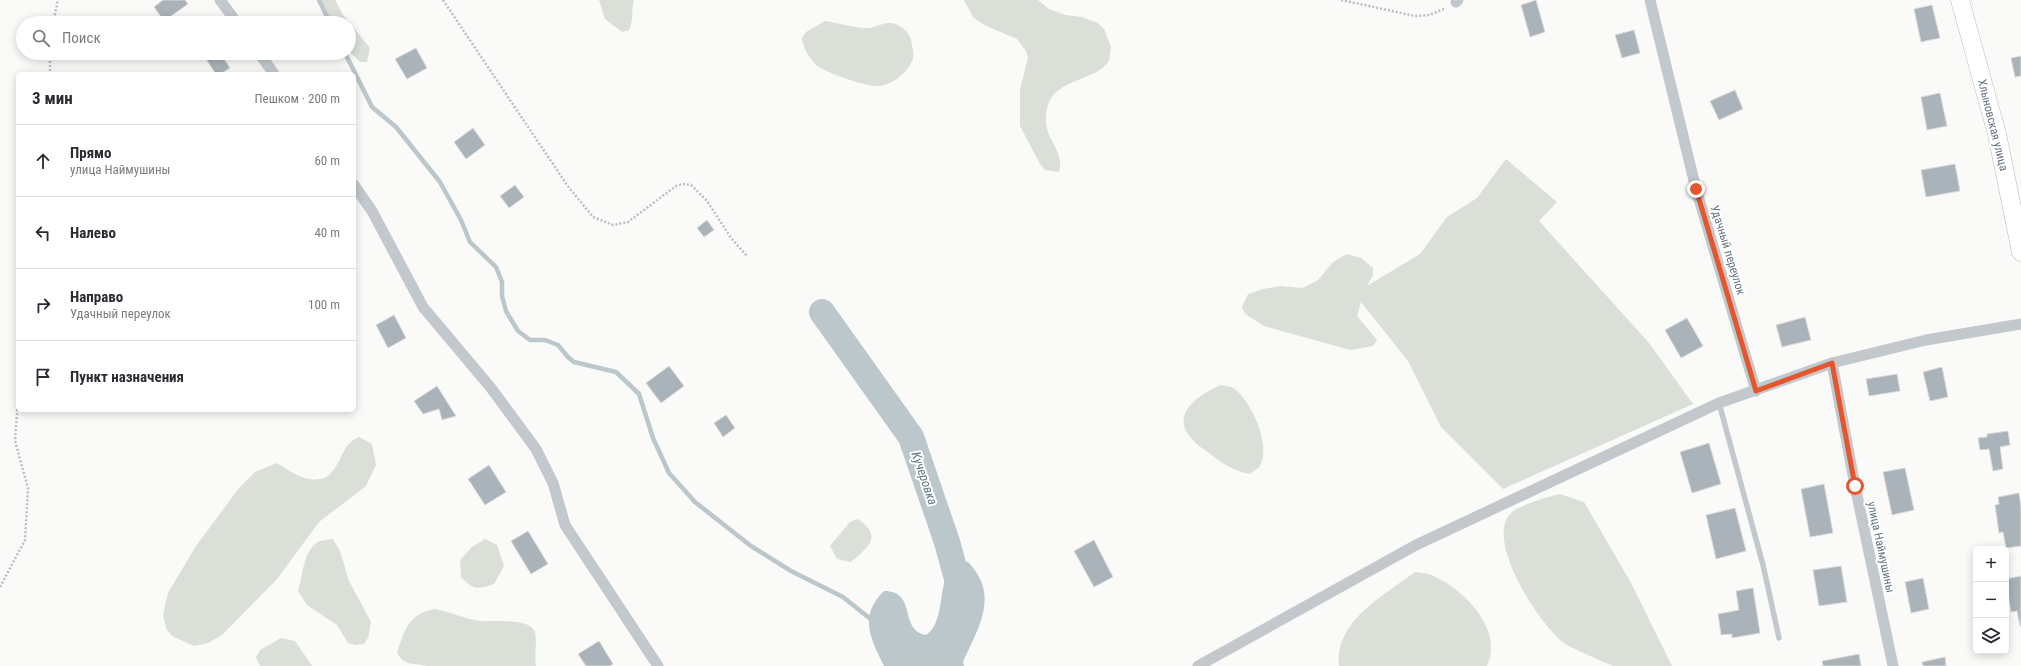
<!DOCTYPE html>
<html lang="ru">
<head>
<meta charset="utf-8">
<style>
  body { margin:0; font-family:"Roboto Condensed",sans-serif; background:#f7f7f7; color:#2b2b33 }
  .controls { position:absolute; right:12px; bottom:12px; display:grid; overflow:hidden; border-radius:6px; box-shadow:0 2px 10px #0003 }
  .controls button { width:36px; height:36px; display:grid; place-items:center; padding:0; border:0; border-bottom:1px solid #e1e1e2; background:#fff; color:#2b2b33; font:20px sans-serif }
  .stop { position:absolute; width:12px; height:12px; margin:-9px; border:3px solid #e4572e; border-radius:50%; background:#fff }
  .stop.end { background:#e4572e; border-color:#fff; box-shadow:0 1px 4px #0008 }
  .list { margin:0; padding:0; list-style:none }
  h2 { display:flex; justify-content:space-between; align-items:center; height:52px; margin:0; padding:0 16px; font-size:17px }
  h2 small { font-size:13px; font-weight:400; color:#7c7c81 }
  .list li { display:grid; grid-template-columns:26px 1fr auto; gap:12px; align-items:center; box-sizing:border-box; height:72px; padding:0 16px; border-top:1px solid #e1e1e2 }
  .list b { display:block; font-size:15px; white-space:nowrap }
  .list p { margin:0; font-size:13px; white-space:nowrap; color:#7c7c81 }
  .list em { font-size:13px; font-style:normal; color:#7c7c81 }
  .icon { flex:none; width:22px; height:22px; fill:none; stroke:currentColor; stroke-width:2; stroke-linecap:round; stroke-linejoin:round }
  .map { position:relative; flex:none; width:2021px; height:666px; overflow:hidden }
  .search { position:absolute; background:#fff; box-shadow:0 2px 10px #0003; left:16px; top:16px; width:340px; height:44px; display:flex; align-items:center; gap:10px; box-sizing:border-box; padding:0 14px; border-radius:22px; color:#7c7c81; font-size:15px }
  .panel { position:absolute; background:#fff; box-shadow:0 2px 10px #0003; left:16px; top:72px; width:340px; height:340px; border-radius:6px }
  .map>svg:first-child { display:block }
  .green { fill:#dadfd7 }
  .water { fill:#bbc7cb }
  .lines { fill:none; stroke-linecap:round; stroke-linejoin:round }
  .stream { stroke:#bbc7cb; stroke-width:4.5 }
  .river { stroke:#bbc7cb; stroke-width:26 }
  .building { fill:#aab3b9; stroke:#dcdcda }
  .primary-casing { stroke:#b5babe; stroke-width:19 }
  .path { stroke:#bbbfc2; stroke-width:2.5; stroke-dasharray:2 2; stroke-linecap:butt }
  .service { stroke:#c3c8cc; stroke-width:5.5 }
  .minor { stroke:#c3c8cc; stroke-width:11 }
  .primary { stroke:#fff; stroke-width:18 }
  .route { stroke:#e4572e; stroke-width:5 }
  .labels { text-anchor:middle; stroke-width:4; stroke-linejoin:round; paint-order:stroke }
  .street-label { font-size:12px; fill:#657683; stroke:#fff }
  .water-label { font-size:13px; font-style:italic; fill:#60757c; stroke:#fff }
</style>
</head>
<body>
<div class="map">
<svg width="2021" height="666" viewBox="0 0 2021 666">
  <rect width="100%" height="100%" fill="#fafaf8"/>
  <g class="green">
    <polygon points="318,0 335,0 343,15 370,48 367,62 360,62 349,51 349,23 333,23"/>
    <path d="M599,0h35c-3,10 0,20 -5,30l-7,2 -17,-13z"/>
    <path d="M964,0h74l11,9 16,6 17,2 16,6 6,6 7,18 -2,14c-3,4 -7,8 -11,10 -26,14 -54,14 -52,52 1,17 19,30 13,49l-14,-2 -5,-6 -20,-38v-37l8,-31 -2,-7 -9,-12 -33,-14 -11,-8z"/>
    <path d="M825,21c13,2 34,8 45,7 7,-1 15,-6 21,-5 9,1 18,9 20,17 1,7 4,14 1,21 -5,12 -20,24 -33,25 -12,1 -53,-13 -63,-21 -7,-7 -13,-18 -14,-27l4,-6z"/>
    <polygon points="1506,159 1557,202 1539,221 1649,343 1693,404 1503,489 1441,427 1408,361 1361,302 1357,316 1377,340 1373,346 1350,350 1264,326 1245,314 1242,307 1248,294 1263,289 1280,286 1303,288 1318,280 1333,262 1347,254 1361,258 1373,268 1373,275 1367,286 1420,254 1447,217 1477,198"/>
    <path d="M1221,385c3,1 9,1 12,3 18,11 39,59 27,78 -2,3 -7,5 -10,8 -17,-3 -28,-11 -41,-21 -5,-4 -11,-7 -15,-12 -26,-25 3,-46 27,-56z"/>
    <path d="M359,437l13,7 4,21 -10,21 -47,36 -42,57 -55,56 -14,8 -14,3 -22,-10 -5,-6 -4,-15 5,-22 28,-47 43,-58 16,-16 22,-9c9,5 19,13 28,15 38,10 30,-33 54,-41z"/>
    <path d="M1560,494l24,8 46,79 42,85c-14,0 -45,0 -58,0 -5,-1 -44,-19 -49,-22 -24,-17 -83,-105 -53,-132 9,-7 37,-16 48,-18z"/>
    <path d="M858,519c25,18 11,27 -7,43l-14,-3 -7,-13 20,-24z"/>
    <path d="M333,539l7,12 9,30 22,41 -3,16 -4,6 -8,1 -8,-2 -11,-18 -30,-20 -9,-14c5,-15 5,-40 20,-49 4,-2 11,-2 15,-3z"/>
    <path d="M485,539l12,6 7,21 -10,18c-18,6 -20,6 -33,-7l-1,-17 12,-13z"/>
    <path d="M1415,572c5,1 11,1 16,3 31,12 74,55 56,91h-148c-5,-45 46,-71 76,-94z"/>
    <path d="M435,609c15,3 30,10 45,12 13,1 46,-3 54,9 4,5 0,26 2,36h-107l-21,-3 -6,-3 -5,-7c7,-22 12,-40 38,-44z"/>
    <polygon points="281,638 295,641 312,666 260,666 256,657 260,650"/>
  </g>
  <path class="water" d="M958,562h10c32,33 11,65 -5,100l1,4h-80c-13,-27 -26,-50 0,-75 34,0 14,39 42,44 22,-14 9,-63 32,-73z"/>
  <g class="lines">
    <g class="stream">
      <polyline points="319,0 330,23"/>
      <polyline points="345,53 372,107 396,127 440,182 461,220 470,242 496,267 502,282 502,296 506,311 518,331 530,340 545,340 558,345 568,357 574,362 616,372 639,394 653,438 669,473 695,502 751,546 791,571 843,597 873,621"/>
    </g>
    <polyline class="river" points="822,312 911,437 947,542 962,597 940,666"/>
  </g>
  <g class="building">
    <polygon points="163,0 185,0 188,4 164,21 154,7"/>
    <polygon points="1536,0 1545,32 1530,37 1521,5"/>
    <polygon points="1932,5 1940,38 1921,42 1914,9"/>
    <polygon points="1634,30 1640,53 1622,58 1615,35"/>
    <polygon points="416,48 427,68 407,79 395,59"/>
    <polygon points="202,53 220,53 230,68 220,74 216,74"/>
    <polygon points="2021,56 2021,76 2015,77 2011,58"/>
    <polygon points="1735,90 1743,109 1719,120 1710,101"/>
    <polygon points="1940,93 1947,126 1927,130 1921,97"/>
    <polygon points="473,128 485,145 466,159 454,142"/>
    <polygon points="1955,164 1960,191 1926,197 1921,170"/>
    <polygon points="515,185 524,197 509,208 500,196"/>
    <polygon points="707,220 714,230 704,237 697,228"/>
    <polygon points="394,315 406,338 388,348 376,325"/>
    <polygon points="1805,317 1811,340 1782,347 1776,325"/>
    <polygon points="1687,318 1703,346 1681,358 1665,330"/>
    <polygon points="669,366 684,386 661,403 646,383"/>
    <polygon points="1942,367 1948,397 1930,401 1923,372"/>
    <polygon points="1897,374 1900,391 1869,396 1866,379"/>
    <polygon points="437,386 456,416 442,420 439,409 423,414 414,401"/>
    <polygon points="726,415 735,428 723,437 714,423"/>
    <polygon points="2008,431 2010,445 2000,447 2003,469 1993,471 1989,449 1980,450 1978,438 1987,437 1987,434"/>
    <polygon points="1709,443 1721,484 1692,493 1680,452"/>
    <polygon points="489,465 506,492 485,505 468,479"/>
    <polygon points="1905,468 1914,510 1892,515 1883,472"/>
    <polygon points="1824,484 1833,533 1810,537 1801,489"/>
    <polygon points="2019,493 2021,508 2021,546 2006,548 2003,532 1999,533 1995,505 1999,504 1998,497"/>
    <polygon points="1735,508 1746,551 1716,559 1706,515"/>
    <polygon points="528,531 548,564 531,574 511,541"/>
    <polygon points="1094,540 1113,577 1094,587 1074,551"/>
    <polygon points="1841,566 1847,602 1819,606 1813,570"/>
    <polygon points="2021,576 2021,626 2020,626 2017,611 2011,612 2006,579"/>
    <polygon points="1923,578 1929,609 1911,613 1905,582"/>
    <polygon points="1753,588 1760,633 1732,638 1732,634 1721,635 1718,614 1739,610 1736,591"/>
    <polygon points="599,641 613,664 610,666 586,666 578,654"/>
    <polygon points="1859,654 1861,666 1823,666 1822,661"/>
    <polygon points="1945,657 1946,666 1923,666 1922,662"/>
  </g>
  <g class="lines">
    <defs>
      <polyline id="primary" points="1960,0 1997,134 2021,252"/>
    </defs>
    <use href="#primary" class="primary-casing"/>
    <g class="path">
      <polyline points="443,0 567,185 593,217 613,225 628,222 676,186 683,184 691,185 707,201 731,238 747,256"/>
      <polyline points="1341,0 1415,16 1430,15 1446,8"/>
      <polyline points="53,23 58,0"/>
      <polyline points="50,53 50,74"/>
      <polyline points="0,587 25,540 28,488 15,441 18,400"/>
    </g>
    <polyline class="service" points="1719,403 1763,565 1779,638"/>
    <g class="minor">
      <polyline points="220,0 237,23"/>
      <polyline points="1650,0 1696,189 1756,391"/>
      <polyline points="1456,2 1458,0"/>
      <polyline points="259,53 274,74"/>
      <polyline points="354,185 372,211 423,307 491,388 536,449 553,483 565,525 658,666"/>
      <polyline points="1832,363 1855,486 1893,666"/>
      <polyline points="1198,666 1416,545 1719,403 1832,363 1926,340 2021,324"/>
    </g>
    <use href="#primary" class="primary"/>
  </g>
  <g class="lines">
    <polyline class="route" points="1696,189 1756,391 1832,363 1855,486"/>
  </g>
  <g class="labels">
    <g class="street-label">
      <text transform="translate(1993 125) rotate(76)" y="4">Хлыновская улица</text>
      <text transform="translate(1728 250) rotate(73)" y="4">Удачный переулок</text>
      <text transform="translate(1881 547) rotate(78)" y="4">улица Наймушины</text>
    </g>
    <g class="water-label">
      <text transform="translate(925 478) rotate(71)" y="5">Кучеровка</text>
    </g>
  </g>
</svg>
<div class="controls">
<button>+</button>
<button>−</button>
<button><svg class="icon" aria-label="layers" viewBox="0 0 24 24"><path d="M12 4l9 5-9 5-9-5zM3 14l9 5 9-5"/></svg></button>
</div>
<div class="stop" style="left:1855px;top:486px"></div>
<div class="stop end" style="left:1696px;top:189px"></div>
<div class="search"><svg class="icon" aria-label="search" viewBox="0 0 24 24"><circle cx="10" cy="10" r="6"/><path d="M15 15l6 6"/></svg>Поиск</div>
<section class="panel">
<h2>3 мин<small>Пешком · 200 m</small></h2>
<ul class="list">
<li><svg class="icon" aria-label="ahead" viewBox="0 0 24 24"><path d="M12 20V5M6 11l6-6 6 6"/></svg><div><b>Прямо</b><p>улица Наймушины</p></div><em>60 m</em></li>
<li><svg class="icon" aria-label="left" viewBox="0 0 24 24"><path d="M17 20v-9H6M10 6l-5 5 5 5"/></svg><div><b>Налево</b></div><em>40 m</em></li>
<li><svg class="icon" aria-label="right" viewBox="0 0 24 24"><path d="M7 20v-9h11M14 6l5 5-5 5"/></svg><div><b>Направо</b><p>Удачный переулок</p></div><em>100 m</em></li>
<li><svg class="icon" aria-label="arrive" viewBox="0 0 24 24"><path d="M6 21V4h12l-3 4 3 4H6"/></svg><div><b>Пункт назначения</b></div></li>
</ul>
</section>
</div>
</body>
</html>
